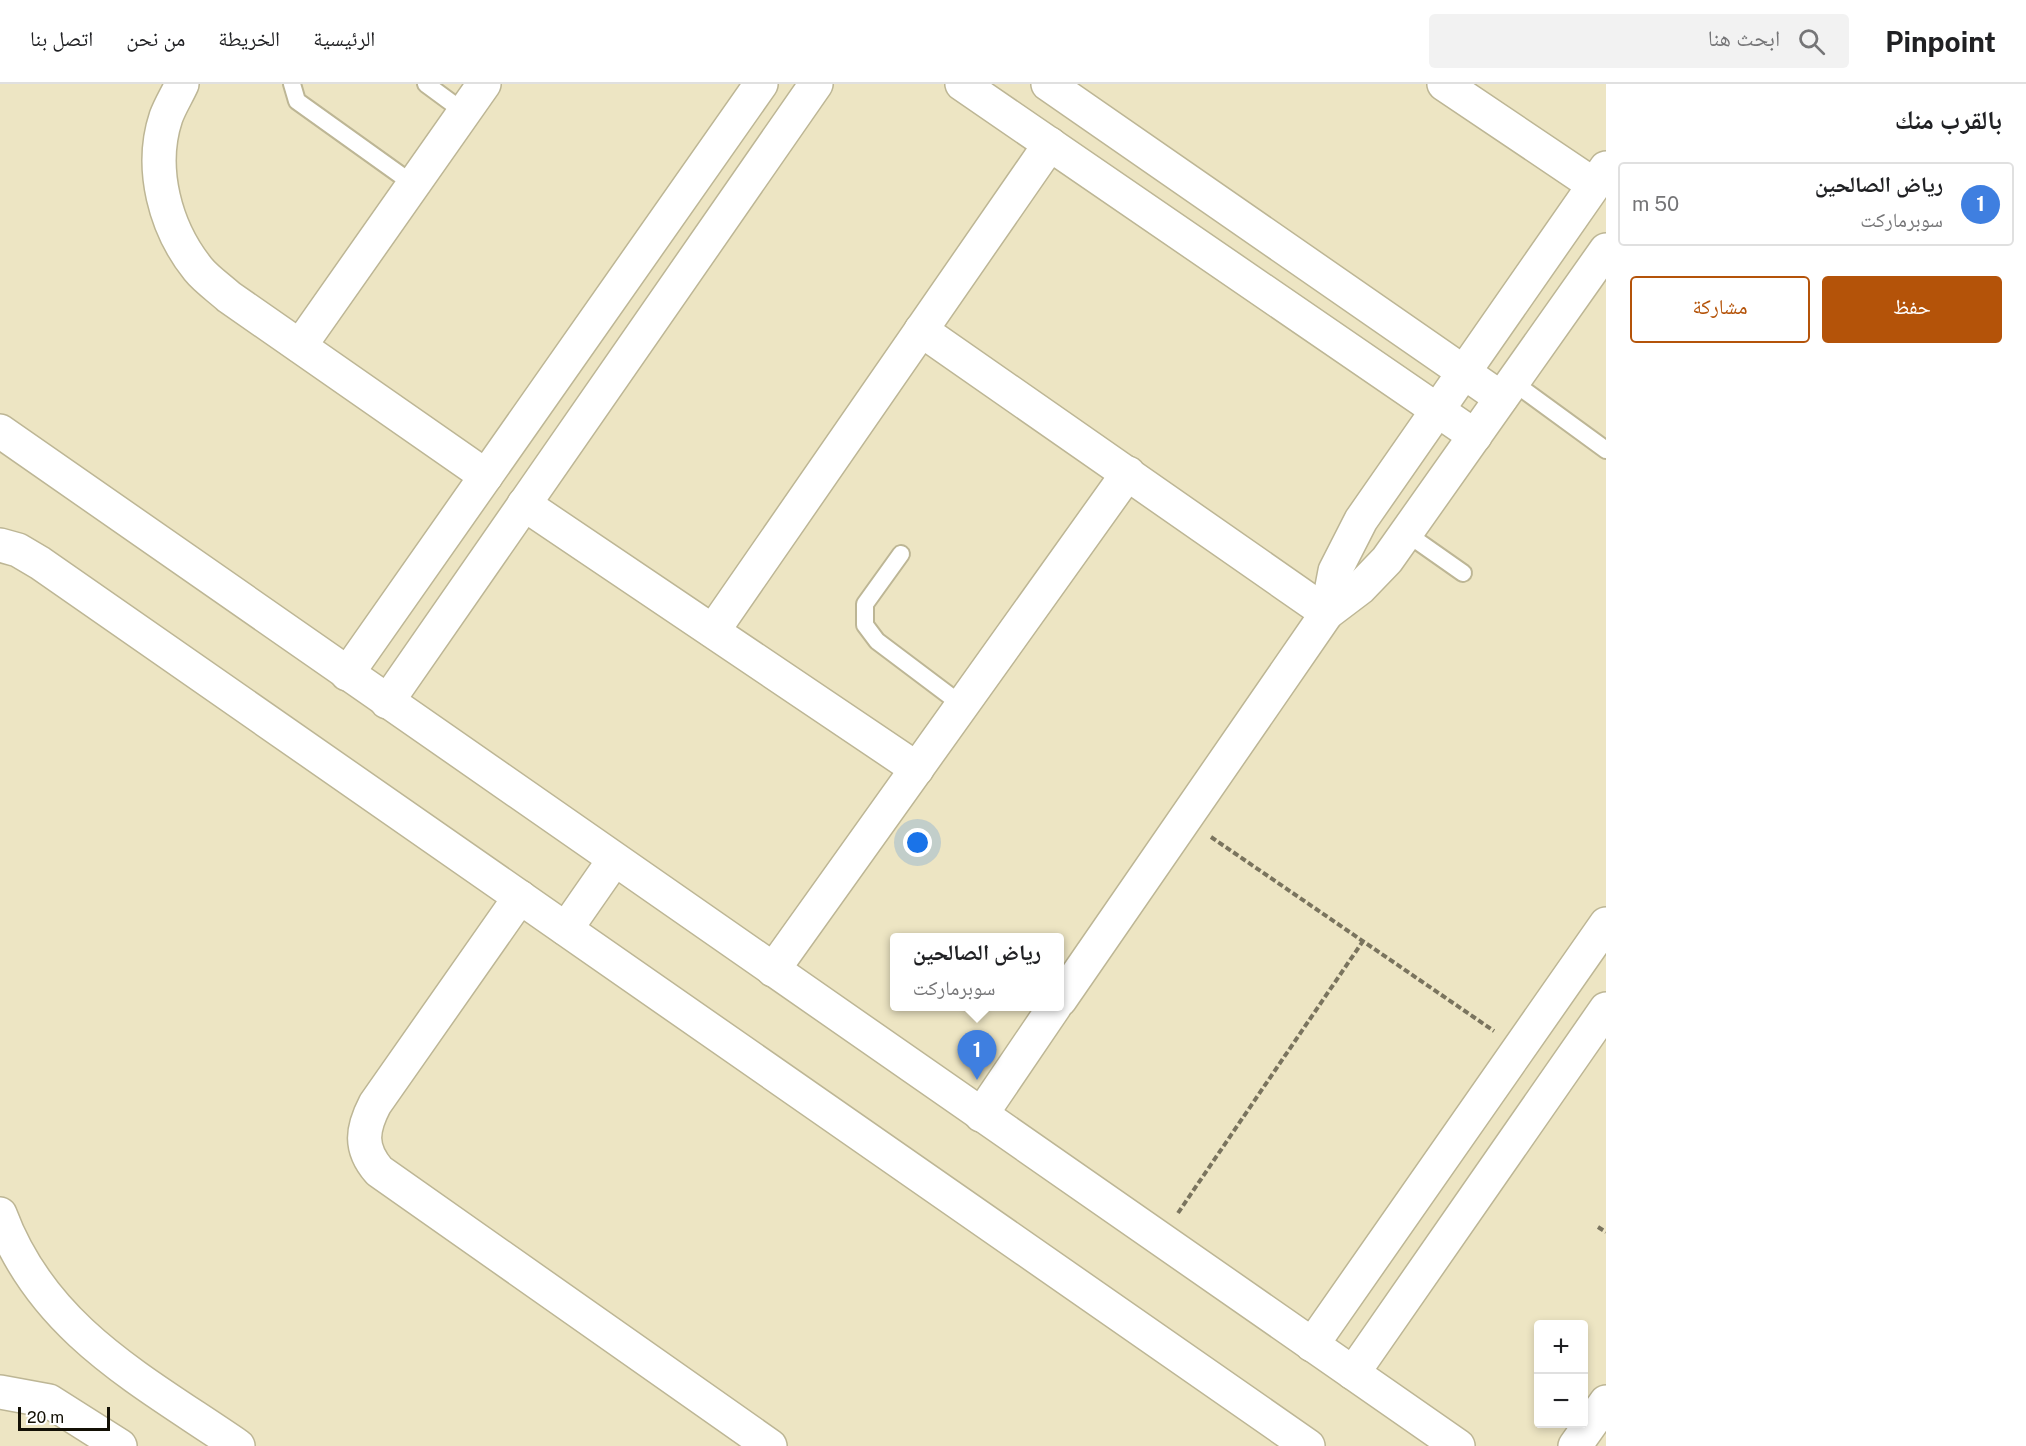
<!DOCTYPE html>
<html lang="ar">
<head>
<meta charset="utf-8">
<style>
  body { margin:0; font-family:"Public Sans","Noto Naskh Arabic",sans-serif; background:#f2f2f2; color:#202124; direction:rtl }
  .controls { position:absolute; right:18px; bottom:18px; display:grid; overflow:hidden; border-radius:6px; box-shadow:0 3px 9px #0003 }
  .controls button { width:54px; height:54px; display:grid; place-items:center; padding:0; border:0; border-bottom:2px solid #e0e0e0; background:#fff; color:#202124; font:30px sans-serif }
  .scale { position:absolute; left:18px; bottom:15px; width:92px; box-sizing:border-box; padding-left:6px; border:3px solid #131005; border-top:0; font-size:16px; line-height:21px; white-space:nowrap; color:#131005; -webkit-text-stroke:4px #fff; paint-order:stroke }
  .you { position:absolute; left:918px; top:759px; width:21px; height:21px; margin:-15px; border:4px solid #fff; border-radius:50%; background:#1a73e8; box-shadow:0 0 0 9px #1a73e833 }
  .badge { display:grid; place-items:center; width:39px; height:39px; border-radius:50%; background:#b45309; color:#fff; font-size:20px; font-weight:700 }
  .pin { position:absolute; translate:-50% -50px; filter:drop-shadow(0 2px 3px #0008) }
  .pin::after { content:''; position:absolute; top:32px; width:21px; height:18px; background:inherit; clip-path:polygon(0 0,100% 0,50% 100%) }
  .popup { position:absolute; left:890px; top:849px; width:174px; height:78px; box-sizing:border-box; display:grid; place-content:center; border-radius:6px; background:#fff; filter:drop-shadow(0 2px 4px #0005); font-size:20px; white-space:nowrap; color:#757577 }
  .popup b { font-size:22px; color:#202124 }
  .popup::after { content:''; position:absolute; left:50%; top:100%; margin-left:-12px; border:12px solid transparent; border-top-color:#fff }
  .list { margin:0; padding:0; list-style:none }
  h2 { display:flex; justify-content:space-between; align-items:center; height:78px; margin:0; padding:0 24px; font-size:26px }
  h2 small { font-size:20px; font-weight:400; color:#757577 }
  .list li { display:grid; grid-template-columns:39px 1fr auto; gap:18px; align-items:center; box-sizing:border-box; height:84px; margin:0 12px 12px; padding:0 12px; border:2px solid #e0e0e0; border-radius:6px }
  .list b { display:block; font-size:22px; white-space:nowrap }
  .list p { margin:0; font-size:20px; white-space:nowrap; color:#757577 }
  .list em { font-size:20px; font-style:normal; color:#757577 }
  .actions { display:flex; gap:12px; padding:18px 24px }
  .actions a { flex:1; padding:14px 0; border:2px solid #b45309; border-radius:6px; text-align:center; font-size:21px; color:#b45309 }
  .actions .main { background:#b45309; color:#fff }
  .icon { flex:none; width:33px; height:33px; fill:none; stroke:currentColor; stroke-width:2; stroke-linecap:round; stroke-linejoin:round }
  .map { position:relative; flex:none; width:1606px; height:1362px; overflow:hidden; direction:ltr }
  header { display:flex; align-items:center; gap:36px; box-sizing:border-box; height:84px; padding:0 30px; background:#fff; border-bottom:2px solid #e0e0e0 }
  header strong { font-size:28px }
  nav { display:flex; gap:33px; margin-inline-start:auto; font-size:21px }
  .search { width:420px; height:54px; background:#f2f2f2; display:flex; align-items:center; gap:15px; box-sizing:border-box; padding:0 21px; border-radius:6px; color:#757577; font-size:22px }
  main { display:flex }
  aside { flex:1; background:#fff }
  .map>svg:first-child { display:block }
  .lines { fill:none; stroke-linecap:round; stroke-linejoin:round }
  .lane-casing { stroke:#bdb695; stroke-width:20 }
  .street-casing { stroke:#bdb695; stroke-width:36 }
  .path { stroke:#7a745e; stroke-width:4; stroke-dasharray:6 3; stroke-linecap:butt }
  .lane { stroke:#fff; stroke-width:16 }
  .street { stroke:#fff; stroke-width:33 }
</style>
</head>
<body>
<header>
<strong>Pinpoint</strong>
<div class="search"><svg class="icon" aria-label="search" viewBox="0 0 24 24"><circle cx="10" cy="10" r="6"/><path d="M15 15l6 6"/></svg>ابحث هنا</div>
<nav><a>الرئيسية</a><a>الخريطة</a><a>من نحن</a><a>اتصل بنا</a></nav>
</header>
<main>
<aside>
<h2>بالقرب منك<small></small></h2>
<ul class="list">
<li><span class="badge" style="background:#3f7fe0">1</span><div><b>رياض الصالحين</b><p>سوبرماركت</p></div><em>50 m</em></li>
</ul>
<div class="actions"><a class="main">حفظ</a><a>مشاركة</a></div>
</aside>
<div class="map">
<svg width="1606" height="1362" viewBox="0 0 1606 1362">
  <rect width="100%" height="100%" fill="#ede5c3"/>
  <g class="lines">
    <defs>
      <g id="lane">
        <polyline points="292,0 297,17 413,100"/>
        <polyline points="426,0 464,28"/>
        <polyline points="1513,298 1606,366"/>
        <polyline points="1406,449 1463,489"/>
        <polyline points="901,470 865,520 865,541 877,557 962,621"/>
      </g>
      <g id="street">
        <path d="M182,0c-5,11 -12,22 -16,33 -17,51 -1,111 32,152 8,10 21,19 31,28l257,179"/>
        <polyline points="962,0 1475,352"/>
        <polyline points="1048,0 1501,314"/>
        <polyline points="1444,0 1594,101"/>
        <polyline points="921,246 1327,529"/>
        <polyline points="300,262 484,0"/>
        <polyline points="0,347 1458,1362"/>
        <polyline points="524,420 917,685"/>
        <polyline points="0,461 18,466 40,479 1308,1362"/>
        <polyline points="1327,529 1335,487 1361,436 1606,84"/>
        <polyline points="713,547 1050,60"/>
        <polyline points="347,590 761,0"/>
        <polyline points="387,618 816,0"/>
        <path d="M520,813l-145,207c-13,25 -16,44 4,67l391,275"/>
        <polyline points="566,845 614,776"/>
        <polyline points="773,886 1128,389"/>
        <polyline points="1060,916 1327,529 1360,504 1387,476 1606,166"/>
        <polyline points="981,1031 1055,922"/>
        <path d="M0,1130c43,116 142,166 238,232"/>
        <polyline points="1312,1261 1606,840"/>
        <polyline points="1353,1289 1606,925"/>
        <polyline points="0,1308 49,1317 120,1362"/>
        <polyline points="1575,1362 1606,1318"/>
      </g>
    </defs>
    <use href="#lane" class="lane-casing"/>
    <use href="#street" class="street-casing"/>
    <g class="path">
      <polyline points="1211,753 1494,947"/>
      <polyline points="1178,1129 1363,857"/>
      <polyline points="1598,1143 1606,1148"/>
    </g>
    <use href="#lane" class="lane"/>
    <use href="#street" class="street"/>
  </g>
</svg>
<div class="controls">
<button>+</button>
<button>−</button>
</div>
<div class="scale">20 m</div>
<div class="you"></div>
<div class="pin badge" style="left:977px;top:996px;background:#3f7fe0">1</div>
<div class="popup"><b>رياض الصالحين</b>سوبرماركت</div>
</div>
</main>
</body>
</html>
